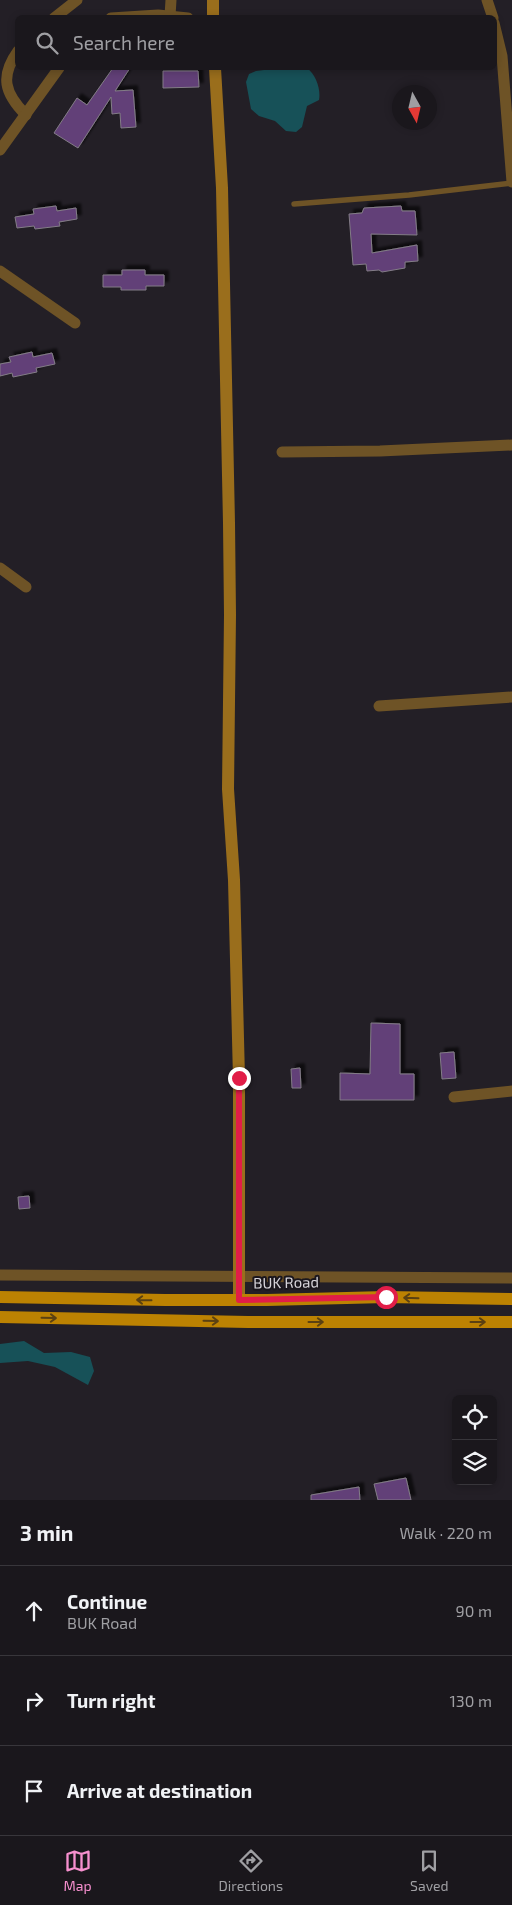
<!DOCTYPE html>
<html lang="en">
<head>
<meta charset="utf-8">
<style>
  body { margin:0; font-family:"Exo 2",sans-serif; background:#272429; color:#f1f3f6 }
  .controls { position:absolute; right:15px; bottom:15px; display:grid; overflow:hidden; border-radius:8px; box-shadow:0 2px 8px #0003 }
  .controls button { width:45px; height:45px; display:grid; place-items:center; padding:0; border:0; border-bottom:1px solid #38363b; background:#1a171c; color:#f1f3f6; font:25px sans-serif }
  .compass { position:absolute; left:392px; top:85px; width:45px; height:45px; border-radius:50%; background:#1a171c; box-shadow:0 2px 8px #0003; rotate:172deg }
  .stop { position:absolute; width:15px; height:15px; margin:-11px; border:4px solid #e11d48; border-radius:50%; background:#fff }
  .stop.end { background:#e11d48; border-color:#fff; box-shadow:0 1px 5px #0008 }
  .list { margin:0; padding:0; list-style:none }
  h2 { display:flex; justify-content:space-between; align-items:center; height:65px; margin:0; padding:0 20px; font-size:21px }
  h2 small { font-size:16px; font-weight:400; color:#9f9fa3 }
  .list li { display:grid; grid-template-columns:32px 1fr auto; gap:15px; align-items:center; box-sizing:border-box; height:90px; padding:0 20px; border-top:1px solid #38363b }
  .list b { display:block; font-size:19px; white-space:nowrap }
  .list p { margin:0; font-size:16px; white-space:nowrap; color:#9f9fa3 }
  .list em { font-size:16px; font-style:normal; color:#9f9fa3 }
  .icon { flex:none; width:28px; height:28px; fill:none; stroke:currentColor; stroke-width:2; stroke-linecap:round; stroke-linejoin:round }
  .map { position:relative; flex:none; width:512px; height:1500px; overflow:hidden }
  .search { position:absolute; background:#1a171c; box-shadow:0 2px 8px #0003; left:15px; right:15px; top:15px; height:55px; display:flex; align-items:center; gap:12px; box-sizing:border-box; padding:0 18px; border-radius:8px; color:#9f9fa3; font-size:19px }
  .sheet { height:335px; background:#1a171c }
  nav { display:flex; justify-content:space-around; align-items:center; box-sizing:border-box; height:70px; border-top:1px solid #38363b; background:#1a171c; font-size:14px; color:#9f9fa3 }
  nav a { display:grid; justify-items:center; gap:2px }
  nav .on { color:#f790cf }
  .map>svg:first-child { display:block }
  .water { fill:#175158 }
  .building { fill:#623f78; stroke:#837d87; filter:url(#shadow) }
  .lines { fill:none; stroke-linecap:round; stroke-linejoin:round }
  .lane { stroke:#6e5326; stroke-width:5.5 }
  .street { stroke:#6e5326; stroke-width:11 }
  .secondary { stroke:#9a6e1c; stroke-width:12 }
  .primary { stroke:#bc8202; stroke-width:12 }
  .oneway { stroke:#5b4112 }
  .route { stroke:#e11d48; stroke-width:6 }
  .labels { text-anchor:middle; stroke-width:4; stroke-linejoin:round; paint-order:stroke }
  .street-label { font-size:15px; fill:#d7d4da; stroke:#1a161d }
</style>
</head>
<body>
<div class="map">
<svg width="512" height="1500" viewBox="0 0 512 1500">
  <defs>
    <filter id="shadow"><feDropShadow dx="4.5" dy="-4.5" stdDeviation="1" flood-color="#0009"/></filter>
  </defs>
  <rect width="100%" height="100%" fill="#231f26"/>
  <g class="water">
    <path d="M280,68h27c9,7 14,21 12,32l-12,6 -5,21 -6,5 -10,-1 -11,-10 -16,-5 -8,-7 -5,-27 3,-8 7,-3z"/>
    <polygon points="24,1341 44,1353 71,1352 90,1357 94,1371 88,1385 55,1367 28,1361 0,1363 0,1344"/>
  </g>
  <g class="building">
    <polygon points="113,68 130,68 115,91 133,90 136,127 121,128 120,113 112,114 111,97 78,148 54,133 77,98 87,105"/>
    <polygon points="163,71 198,71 199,87 163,88"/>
    <polygon points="56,206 57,211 76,208 77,219 59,222 60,226 35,229 34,226 17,228 15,217 34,214 33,209"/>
    <polygon points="401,206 402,211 415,211 417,235 371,234 372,253 417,245 418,261 405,262 405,268 382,272 379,270 367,271 366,264 353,265 349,214 362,213 364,208"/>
    <polygon points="122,270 145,270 145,275 164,275 164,286 146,286 146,290 121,290 121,287 103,287 103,275 122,275"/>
    <polygon points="32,352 33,357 52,353 55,364 36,368 37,372 13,377 12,373 0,376 0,364 11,362 9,357"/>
    <polygon points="371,1023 400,1024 400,1074 414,1074 414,1100 340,1100 340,1073 370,1074"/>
    <polygon points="454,1052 456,1078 442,1079 440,1053"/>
    <polygon points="300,1068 301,1088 292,1088 291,1069"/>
    <polygon points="29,1196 30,1208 19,1209 18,1197"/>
    <polygon points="406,1478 411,1500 378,1500 374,1484"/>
    <polygon points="359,1487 360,1500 311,1500 311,1495"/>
  </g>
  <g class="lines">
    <polyline class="lane" points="294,204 409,195 512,183"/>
    <g class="street">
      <polyline points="487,0 493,18"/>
      <polyline points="170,16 171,0"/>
      <polyline points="54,18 77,0"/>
      <polyline points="111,18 158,15 188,18"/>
      <polyline points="494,23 502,56 512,182"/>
      <path d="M18,51c-18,25 -14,42 8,64"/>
      <polyline points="0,150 59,68"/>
      <polyline points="0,271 75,323"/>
      <polyline points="282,452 380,451 512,445"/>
      <polyline points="0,568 26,587"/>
      <polyline points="379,706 512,697"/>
      <polyline points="454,1097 512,1091"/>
      <polyline points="0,1275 512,1278"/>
    </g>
    <g class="secondary">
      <polyline points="213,0 213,18"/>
      <polyline points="215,68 222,188 229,523 230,615 228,789 234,880 239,1078 239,1300"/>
    </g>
    <g class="primary">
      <polyline points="0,1297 165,1300 267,1300 386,1297 512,1299"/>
      <polyline points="0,1317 248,1322 512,1322"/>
    </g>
  </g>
  <defs><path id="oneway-shaft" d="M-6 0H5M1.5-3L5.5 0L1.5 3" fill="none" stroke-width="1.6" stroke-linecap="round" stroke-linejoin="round" transform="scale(1.25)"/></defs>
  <g class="oneway">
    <use href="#oneway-shaft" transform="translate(411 1298) rotate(-178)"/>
    <use href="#oneway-shaft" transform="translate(144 1300) rotate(-179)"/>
    <use href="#oneway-shaft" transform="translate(49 1318) rotate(1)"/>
    <use href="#oneway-shaft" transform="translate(211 1321) rotate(1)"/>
    <use href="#oneway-shaft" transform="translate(316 1322)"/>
    <use href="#oneway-shaft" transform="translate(478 1322)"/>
  </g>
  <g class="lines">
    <polyline class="route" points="239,1078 239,1300 386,1297"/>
  </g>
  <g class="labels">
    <g class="street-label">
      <text transform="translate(286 1283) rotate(-1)" y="5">BUK Road</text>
    </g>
  </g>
</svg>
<div class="controls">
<button><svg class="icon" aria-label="locate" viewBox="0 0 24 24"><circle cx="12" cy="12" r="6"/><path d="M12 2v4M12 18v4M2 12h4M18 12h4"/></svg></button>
<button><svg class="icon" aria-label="layers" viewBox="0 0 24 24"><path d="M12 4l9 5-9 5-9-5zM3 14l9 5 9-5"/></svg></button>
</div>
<svg class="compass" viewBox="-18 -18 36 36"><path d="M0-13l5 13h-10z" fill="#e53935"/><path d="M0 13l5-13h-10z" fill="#9f9fa3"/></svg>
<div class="stop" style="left:386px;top:1297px"></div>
<div class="stop end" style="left:239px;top:1078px"></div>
<div class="search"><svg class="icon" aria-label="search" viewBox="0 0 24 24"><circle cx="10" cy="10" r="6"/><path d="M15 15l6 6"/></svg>Search here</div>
</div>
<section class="sheet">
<h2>3 min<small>Walk · 220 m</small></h2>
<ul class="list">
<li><svg class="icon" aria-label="ahead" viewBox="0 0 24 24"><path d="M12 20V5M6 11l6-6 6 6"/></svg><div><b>Continue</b><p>BUK Road</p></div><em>90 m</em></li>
<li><svg class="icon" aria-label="right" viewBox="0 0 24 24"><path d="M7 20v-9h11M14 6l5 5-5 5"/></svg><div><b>Turn right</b></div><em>130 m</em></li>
<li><svg class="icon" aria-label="arrive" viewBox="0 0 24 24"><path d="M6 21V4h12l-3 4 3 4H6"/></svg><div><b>Arrive at destination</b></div></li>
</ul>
</section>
<nav>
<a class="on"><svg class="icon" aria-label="map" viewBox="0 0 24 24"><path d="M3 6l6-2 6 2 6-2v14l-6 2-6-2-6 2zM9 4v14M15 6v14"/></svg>Map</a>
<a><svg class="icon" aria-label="directions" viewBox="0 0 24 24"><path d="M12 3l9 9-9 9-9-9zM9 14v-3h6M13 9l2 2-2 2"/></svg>Directions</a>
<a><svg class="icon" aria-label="saved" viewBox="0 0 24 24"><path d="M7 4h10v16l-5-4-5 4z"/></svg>Saved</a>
</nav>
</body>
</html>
